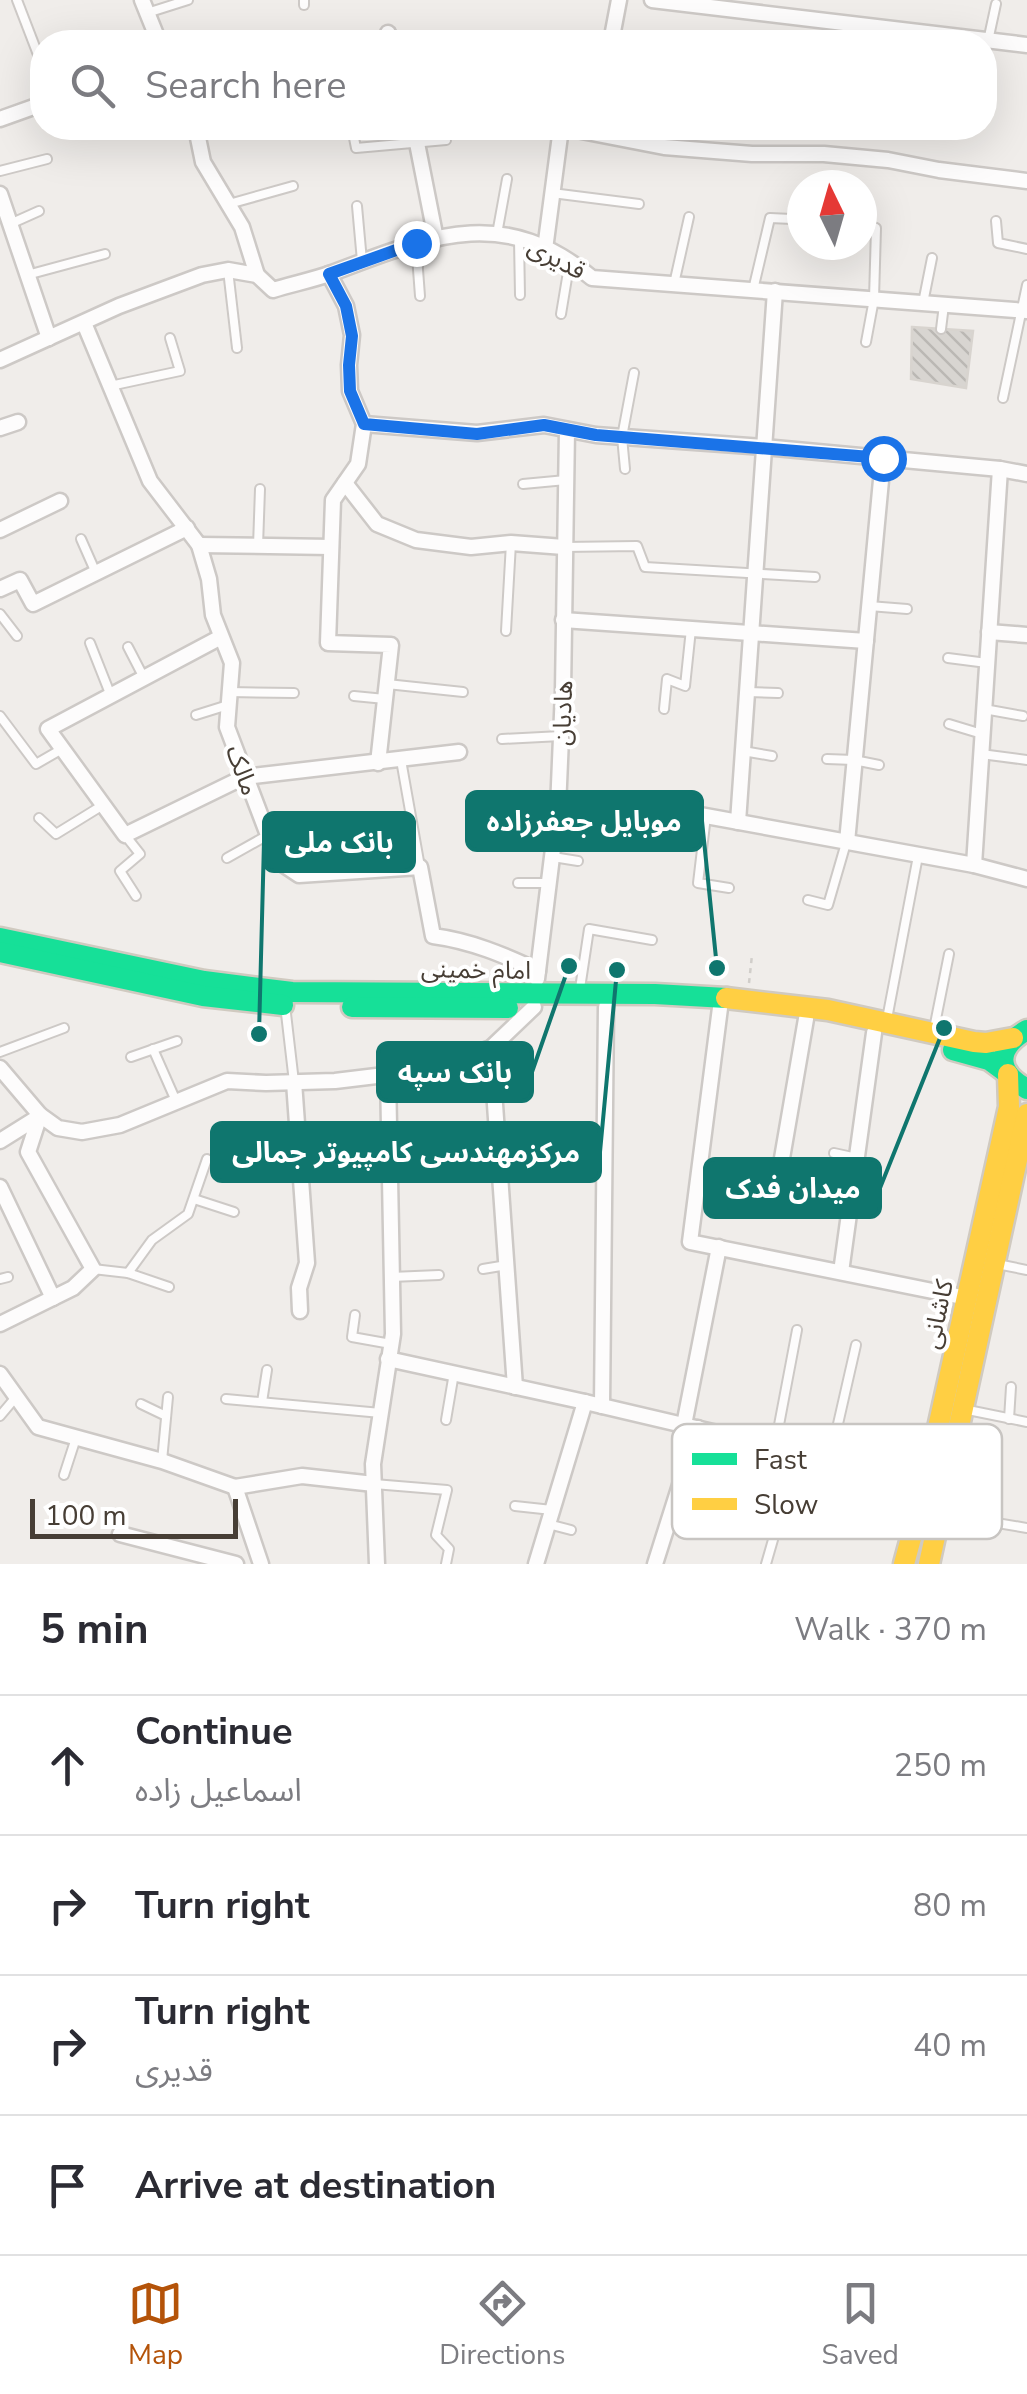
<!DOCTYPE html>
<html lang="en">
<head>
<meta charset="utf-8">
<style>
  body { margin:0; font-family:"Nunito Sans","Noto Sans Arabic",sans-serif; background:#f2f2f3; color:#2b2b33 }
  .compass { position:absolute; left:787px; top:170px; width:90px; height:90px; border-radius:50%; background:#fff; box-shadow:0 10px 40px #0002; rotate:355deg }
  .scale { position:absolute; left:30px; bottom:25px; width:208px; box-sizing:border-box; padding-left:10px; border:5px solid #473e35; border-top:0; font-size:28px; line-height:35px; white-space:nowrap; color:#473e35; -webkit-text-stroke:8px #fff; paint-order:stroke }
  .stop { position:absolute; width:30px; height:30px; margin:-22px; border:8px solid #1a73e8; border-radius:50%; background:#fff }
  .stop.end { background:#1a73e8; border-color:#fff; box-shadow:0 2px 10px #0008 }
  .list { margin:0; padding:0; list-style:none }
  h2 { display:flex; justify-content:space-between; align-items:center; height:130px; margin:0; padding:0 40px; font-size:42px }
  h2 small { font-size:32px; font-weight:400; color:#7c7c81 }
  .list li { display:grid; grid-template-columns:65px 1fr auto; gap:30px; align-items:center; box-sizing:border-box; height:140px; padding:0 40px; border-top:2px solid #e1e1e2 }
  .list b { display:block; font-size:38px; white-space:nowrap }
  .list p { margin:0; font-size:32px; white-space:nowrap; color:#7c7c81 }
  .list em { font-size:32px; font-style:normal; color:#7c7c81 }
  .icon { flex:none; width:55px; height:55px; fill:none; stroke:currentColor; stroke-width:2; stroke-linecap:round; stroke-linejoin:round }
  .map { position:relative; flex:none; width:1027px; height:1564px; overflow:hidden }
  .search { position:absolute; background:#fff; box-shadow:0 10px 40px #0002; left:30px; right:30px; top:30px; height:110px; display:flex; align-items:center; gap:25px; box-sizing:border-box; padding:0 35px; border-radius:40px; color:#7c7c81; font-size:38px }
  .sheet { height:690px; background:#fff }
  nav { display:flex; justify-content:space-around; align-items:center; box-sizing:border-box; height:140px; border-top:2px solid #e1e1e2; background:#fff; font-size:28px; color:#7c7c81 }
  nav a { display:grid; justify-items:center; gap:5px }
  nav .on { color:#b45309 }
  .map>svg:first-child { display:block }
  .building { fill:url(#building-back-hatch); stroke:#d8d4cf; stroke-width:2.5 }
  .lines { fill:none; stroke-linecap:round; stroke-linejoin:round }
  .lane-casing { stroke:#cdc9c6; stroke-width:12 }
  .street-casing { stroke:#cdc9c6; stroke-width:19 }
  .fast-casing { stroke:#d0cac0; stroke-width:25 }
  .slow-casing { stroke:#d0cac0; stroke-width:25 }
  .path { stroke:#d1ceca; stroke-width:2.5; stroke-dasharray:5 5; stroke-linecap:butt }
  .lane { stroke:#fdfcfc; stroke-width:8 }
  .street { stroke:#fdfcfc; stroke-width:14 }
  .fast { stroke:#16e098; stroke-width:20 }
  .slow { stroke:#ffcf43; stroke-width:20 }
  .route { stroke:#1a73e8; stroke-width:12 }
  .labels { text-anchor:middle; stroke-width:8; stroke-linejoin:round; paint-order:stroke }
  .street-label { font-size:25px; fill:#473e35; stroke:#fff }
  .key { fill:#fff; stroke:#c8c5c2; stroke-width:2.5 }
  .key-label { font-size:28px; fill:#473e35 }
  .leader { fill:none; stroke:#0f766e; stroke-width:4 }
  .callout-dot { fill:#0f766e; stroke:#fff; stroke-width:4 }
  .callout { fill:#0f766e; stroke:#0f766e; stroke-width:4 }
  .callout-label { font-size:28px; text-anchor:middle; font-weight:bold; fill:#fff }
</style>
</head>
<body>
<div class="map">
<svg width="1027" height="1564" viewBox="0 0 1027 1564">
  <defs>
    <pattern id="building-back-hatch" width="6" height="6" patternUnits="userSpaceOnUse" patternTransform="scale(2.5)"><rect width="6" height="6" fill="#d8d5d1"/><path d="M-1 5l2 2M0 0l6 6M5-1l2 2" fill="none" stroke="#bbb8b4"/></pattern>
  </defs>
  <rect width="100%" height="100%" fill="#f0edea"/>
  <polygon class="building" points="912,327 973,331 966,388 911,379"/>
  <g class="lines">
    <defs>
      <g id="lane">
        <polyline points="17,0 42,65"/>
        <polyline points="304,0 304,5"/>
        <polyline points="147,13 188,0"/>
        <polyline points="988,41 996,4"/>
        <polyline points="352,128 356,148 446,140"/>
        <polyline points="160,133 196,129"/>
        <polyline points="0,171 47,159"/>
        <polyline points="552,193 639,204"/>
        <polyline points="229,204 293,186"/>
        <polyline points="357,206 362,261"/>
        <polyline points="996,221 998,243 1027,249"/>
        <polyline points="862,222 876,228 874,299 866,342"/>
        <polyline points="10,224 39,211"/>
        <polyline points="497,234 507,179"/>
        <polyline points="519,240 520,295"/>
        <polyline points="416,243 420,296"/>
        <polyline points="228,270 237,348"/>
        <polyline points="27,275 105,254"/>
        <polyline points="674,284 689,217"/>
        <polyline points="753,290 770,218 792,219"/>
        <polyline points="923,303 932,258"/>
        <polyline points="561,314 570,260"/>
        <polyline points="941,329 944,305"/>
        <polyline points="110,386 180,371 170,338"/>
        <polyline points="1003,398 1027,285"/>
        <polyline points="625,469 622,437 634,373"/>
        <polyline points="523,484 566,480"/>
        <polyline points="81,539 96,573"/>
        <polyline points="258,546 260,489"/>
        <polyline points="564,547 637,546 645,567 815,577"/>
        <polyline points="869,606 907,609"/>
        <polyline points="0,614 17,636"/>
        <polyline points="506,631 511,543"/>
        <polyline points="90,643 111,696"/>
        <polyline points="128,647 144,678"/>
        <polyline points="948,658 987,663"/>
        <polyline points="387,684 463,692"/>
        <polyline points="229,692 294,693"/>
        <polyline points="748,692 778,693"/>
        <polyline points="354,696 385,699"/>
        <polyline points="664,709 667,679 685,686 691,629"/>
        <polyline points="984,709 1023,716"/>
        <polyline points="196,715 228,705"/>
        <polyline points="0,716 36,764 62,749"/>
        <polyline points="949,724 982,734"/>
        <polyline points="502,739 561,736"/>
        <polyline points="743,751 772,756"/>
        <polyline points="981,754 1027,760"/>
        <polyline points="827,759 854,760 879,765"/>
        <polyline points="401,760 420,867"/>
        <polyline points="532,806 558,808"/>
        <polyline points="706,816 698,883 729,888"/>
        <polyline points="39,818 56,834 103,805"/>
        <polyline points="125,835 140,854 120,871 136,896"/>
        <polyline points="553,857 578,861"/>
        <polyline points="227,858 268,835"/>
        <polyline points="518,883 550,883"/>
        <polyline points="808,900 828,905 846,843"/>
        <polyline points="579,995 589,929 652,940"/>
        <polyline points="285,1005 294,1082"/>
        <polyline points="887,1019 918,856"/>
        <polyline points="934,1029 949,954"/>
        <polyline points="153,1049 176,1101"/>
        <polyline points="0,1052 64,1028"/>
        <polyline points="131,1057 177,1041"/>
        <polyline points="834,1153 857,1158"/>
        <polyline points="194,1199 234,1212"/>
        <polyline points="829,1208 849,1213"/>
        <polyline points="997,1264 1027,1270"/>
        <polyline points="93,1269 128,1273 169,1287"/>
        <polyline points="483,1269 507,1265"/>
        <polyline points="128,1273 152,1240 188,1214 207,1159"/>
        <polyline points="391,1277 439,1275"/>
        <polyline points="0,1279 8,1277"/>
        <polyline points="355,1315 352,1337 391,1344"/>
        <polyline points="226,1399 381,1413"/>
        <polyline points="262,1402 267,1370"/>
        <polyline points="141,1404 166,1416"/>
        <polyline points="963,1409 1027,1422"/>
        <polyline points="0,1416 16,1397"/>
        <polyline points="1009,1419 1011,1387"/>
        <polyline points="446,1420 454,1373"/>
        <polyline points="775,1446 797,1330"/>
        <polyline points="830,1459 856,1345"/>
        <polyline points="162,1461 168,1397"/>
        <polyline points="64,1475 76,1438"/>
        <polyline points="374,1484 447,1490 436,1535 449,1549 446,1564"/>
        <polyline points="676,1496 713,1496"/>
        <polyline points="515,1506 552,1510"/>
        <polyline points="943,1514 1027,1528"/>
        <polyline points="548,1524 571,1530"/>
        <polyline points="766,1564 798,1453"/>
      </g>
      <g id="street">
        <polyline points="142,0 159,42"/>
        <polyline points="652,0 1027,45"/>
        <polyline points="388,33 391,42"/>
        <polyline points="611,42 619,0"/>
        <polyline points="0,119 42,104"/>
        <polyline points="196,128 203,162 242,227 257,275"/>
        <polyline points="414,128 436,239"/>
        <polyline points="566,128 664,147 752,154 824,154 888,160 939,170 1027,181"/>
        <polyline points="0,194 49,338"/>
        <polyline points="545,249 561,128"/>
        <polyline points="329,274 346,306 352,335 349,365 350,391 364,424 358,464 333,500 328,643 391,645 378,763"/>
        <path d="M84,323l66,158 49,64 10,34 4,36 19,48 -5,64 41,108 16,30 15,10 121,-8 13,69c38,5 71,19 105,35"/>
        <path d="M0,360l119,-54 83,-31 26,-5 29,5 16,15c19,-6 40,-10 59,-17 96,-36 170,-70 260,5l435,33"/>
        <polyline points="364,424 477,433 544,425 596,435 764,447 1000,469 1027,474"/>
        <polyline points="0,428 18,422"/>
        <polyline points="345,483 377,524 416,540 471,547 511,543 564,547"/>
        <polyline points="0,530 60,501"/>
        <polyline points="199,545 331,547"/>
        <polyline points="0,589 20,580 33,604 187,528"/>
        <polyline points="563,620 866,641"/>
        <polyline points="989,632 1027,635"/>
        <polyline points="221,637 48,729 125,835 244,777 459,752"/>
        <polyline points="558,808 611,813 629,802 974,865 1027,879"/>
        <polyline points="738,822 775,291"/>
        <polyline points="847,842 883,459"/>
        <polyline points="974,865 1000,469"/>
        <polyline points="537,979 558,808 563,691 567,430"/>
        <polyline points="720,1008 690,1242 967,1298"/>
        <polyline points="491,1048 515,1387"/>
        <polyline points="0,1068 40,1115 58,1128 82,1132 120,1125 227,1081 266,1083 335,1081 426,1070 491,1048 534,1007"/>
        <polyline points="294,1082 307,1263 299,1288 300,1311"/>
        <polyline points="0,1141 40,1116"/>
        <polyline points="0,1187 53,1298"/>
        <polyline points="776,1193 806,1019"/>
        <polyline points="841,1272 874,1033"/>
        <polyline points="0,1324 73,1288 93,1269 28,1152 40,1115"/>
        <polyline points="388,1359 585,1402 926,1482"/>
        <polyline points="0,1374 38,1427 162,1461 235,1487 302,1476 374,1484"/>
        <polyline points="602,1406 606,1007"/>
        <polyline points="684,1425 719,1247"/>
        <polyline points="235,1487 261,1564"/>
        <polyline points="120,1534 236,1564"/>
        <polyline points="377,1564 373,1464 393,1334 388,1074"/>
        <polyline points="536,1564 585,1402"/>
        <polyline points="655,1564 698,1428"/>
      </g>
      <g id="fast">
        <polyline points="0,938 204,981 292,992 655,994 726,998"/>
        <polyline points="0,952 203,996 283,1005"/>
        <polyline points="352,1007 508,1008"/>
        <path d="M1027,1030c-31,18 -32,41 0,59"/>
        <polyline points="953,1050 989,1060 1008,1074"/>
      </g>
      <g id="slow">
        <polyline points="726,998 828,1010 974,1042 986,1043 1013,1038"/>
        <polyline points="904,1564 926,1482 1009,1107 1008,1074"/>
        <polyline points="929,1564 1027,1114"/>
      </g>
    </defs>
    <use href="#lane" class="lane-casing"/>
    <use href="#street" class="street-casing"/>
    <use href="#fast" class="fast-casing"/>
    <use href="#slow" class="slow-casing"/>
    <g class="path">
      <polyline points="826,138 827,128"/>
      <polyline points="749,983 752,955"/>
    </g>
    <use href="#lane" class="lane"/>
    <use href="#street" class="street"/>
    <use href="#fast" class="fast"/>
    <use href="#slow" class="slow"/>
  </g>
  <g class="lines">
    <polyline class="route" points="416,243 329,274 346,306 352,336 349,365 350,391 364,424 477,434 544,425 596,435 883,458"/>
  </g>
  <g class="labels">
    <g class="street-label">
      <text transform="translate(557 258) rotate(28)" y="9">قدیری</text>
      <text transform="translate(562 713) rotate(-88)" y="9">هادیان</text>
      <text transform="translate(243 770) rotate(70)" y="9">مالک</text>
      <text transform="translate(476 969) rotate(1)" y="9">امام خمینی</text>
      <text transform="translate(937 1314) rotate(-78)" y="9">کاشانی</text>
    </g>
  </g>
  <rect x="672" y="1424" width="330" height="115" rx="15" class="key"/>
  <rect x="692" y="1453" width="45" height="12" fill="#16e098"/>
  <rect x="692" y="1498" width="45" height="12" fill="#ffcf43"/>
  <g class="key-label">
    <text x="754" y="1469">Fast</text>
    <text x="754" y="1514">Slow</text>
  </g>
  <path class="leader" d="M717 968L702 821M259 1034L264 842M569 966L532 1072M617 970L600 1152M944 1028L880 1188"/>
  <g class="callout-dot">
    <circle cx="717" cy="968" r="10"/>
    <circle cx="259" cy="1034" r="10"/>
    <circle cx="569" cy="966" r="10"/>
    <circle cx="617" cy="970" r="10"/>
    <circle cx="944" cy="1028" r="10"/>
  </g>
  <g class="callout">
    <rect x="467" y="792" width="235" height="58" rx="10"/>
    <rect x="264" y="813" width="150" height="58" rx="10"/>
    <rect x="378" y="1043" width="154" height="58" rx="10"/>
    <rect x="212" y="1123" width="388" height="58" rx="10"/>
    <rect x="705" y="1159" width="175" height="58" rx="10"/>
  </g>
  <g class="callout-label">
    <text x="584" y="831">موبایل جعفرزاده</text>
    <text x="339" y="852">بانک ملی</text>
    <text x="455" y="1082">بانک سپه</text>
    <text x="406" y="1162">مرکزمهندسی کامپیوتر جمالی</text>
    <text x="793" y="1198">میدان فدک</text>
  </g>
</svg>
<svg class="compass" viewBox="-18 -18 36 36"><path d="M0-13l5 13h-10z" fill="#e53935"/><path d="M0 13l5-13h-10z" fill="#7c7c81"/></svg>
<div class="scale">100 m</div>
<div class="stop" style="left:883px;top:458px"></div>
<div class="stop end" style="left:416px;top:243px"></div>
<div class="search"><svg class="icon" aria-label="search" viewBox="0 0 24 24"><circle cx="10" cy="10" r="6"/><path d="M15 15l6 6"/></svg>Search here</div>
</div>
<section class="sheet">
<h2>5 min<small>Walk · 370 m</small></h2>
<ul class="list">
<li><svg class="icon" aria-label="ahead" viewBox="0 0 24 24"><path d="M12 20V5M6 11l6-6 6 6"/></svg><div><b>Continue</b><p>اسماعیل زاده</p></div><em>250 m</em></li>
<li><svg class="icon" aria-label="right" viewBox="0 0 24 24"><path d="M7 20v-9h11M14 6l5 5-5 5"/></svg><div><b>Turn right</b></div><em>80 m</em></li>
<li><svg class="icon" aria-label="right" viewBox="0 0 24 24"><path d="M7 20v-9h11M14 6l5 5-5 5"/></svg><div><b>Turn right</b><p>قدیری</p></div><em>40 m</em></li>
<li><svg class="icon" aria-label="arrive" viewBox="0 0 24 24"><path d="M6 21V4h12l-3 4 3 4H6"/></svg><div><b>Arrive at destination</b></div></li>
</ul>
</section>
<nav>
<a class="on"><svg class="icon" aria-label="map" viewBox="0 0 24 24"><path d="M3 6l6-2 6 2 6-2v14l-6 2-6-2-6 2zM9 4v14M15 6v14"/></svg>Map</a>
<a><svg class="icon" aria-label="directions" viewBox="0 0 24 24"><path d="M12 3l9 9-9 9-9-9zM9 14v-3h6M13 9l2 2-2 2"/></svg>Directions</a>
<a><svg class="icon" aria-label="saved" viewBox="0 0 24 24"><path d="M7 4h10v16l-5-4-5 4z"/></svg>Saved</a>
</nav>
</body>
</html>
